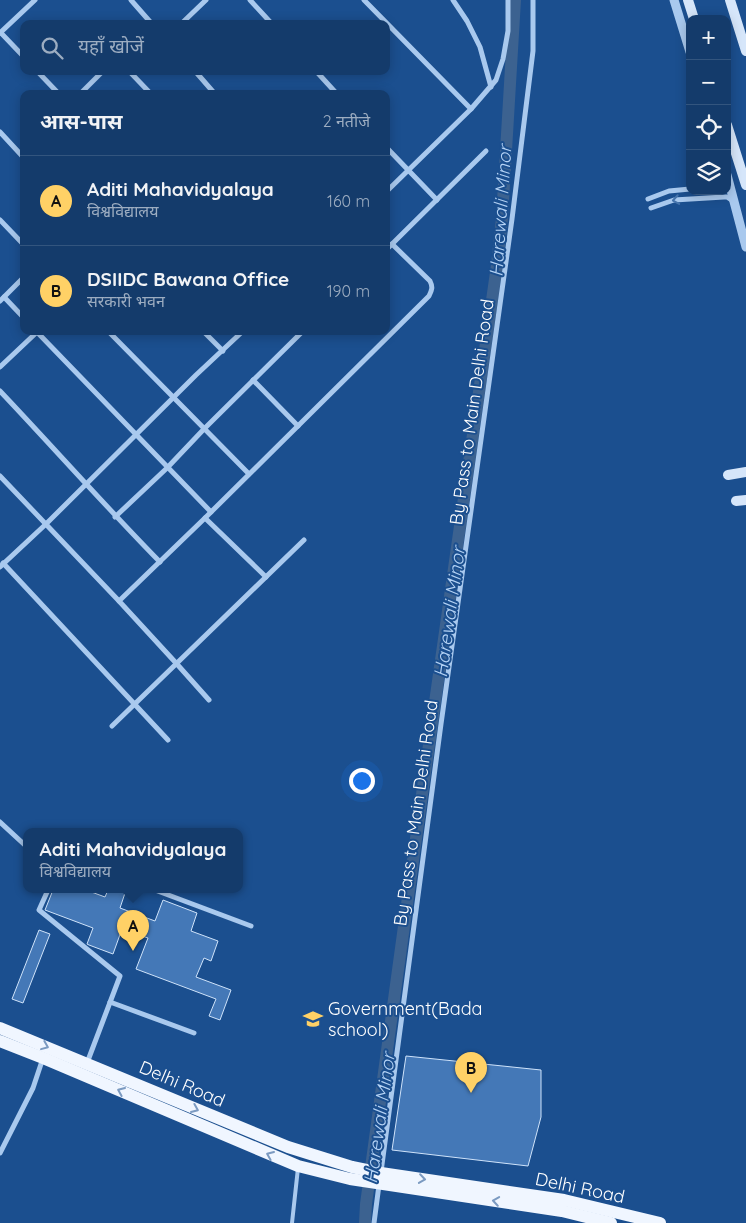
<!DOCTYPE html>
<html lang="hi">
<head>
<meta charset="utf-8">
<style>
  body { margin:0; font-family:Quicksand,"Noto Sans Devanagari",sans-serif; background:#1d4271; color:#f1f3f6 }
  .controls { position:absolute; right:15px; top:15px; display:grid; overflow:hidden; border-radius:10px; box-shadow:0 2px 12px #0003 }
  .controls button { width:45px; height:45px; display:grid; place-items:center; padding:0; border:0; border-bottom:1px solid #33557e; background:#143b6b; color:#f1f3f6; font:25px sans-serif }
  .you { position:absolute; left:361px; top:780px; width:18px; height:18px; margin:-12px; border:4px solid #fff; border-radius:50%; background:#1a73e8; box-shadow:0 0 0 8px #1a73e833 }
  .badge { display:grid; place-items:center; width:32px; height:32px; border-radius:50%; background:#ffd166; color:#111; font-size:16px; font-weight:700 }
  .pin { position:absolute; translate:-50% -41px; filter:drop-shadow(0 1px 2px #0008) }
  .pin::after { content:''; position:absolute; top:26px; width:18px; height:15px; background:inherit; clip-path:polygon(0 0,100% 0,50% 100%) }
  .popup { position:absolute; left:23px; top:828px; width:220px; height:65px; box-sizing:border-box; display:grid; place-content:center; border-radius:10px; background:#143b6b; filter:drop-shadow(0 1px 4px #0005); font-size:16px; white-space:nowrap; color:#9dadc1 }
  .popup b { font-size:19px; color:#f1f3f6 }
  .popup::after { content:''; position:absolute; left:50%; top:100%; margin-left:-10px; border:10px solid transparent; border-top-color:#143b6b }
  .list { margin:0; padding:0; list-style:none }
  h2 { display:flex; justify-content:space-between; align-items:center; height:65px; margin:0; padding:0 20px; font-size:21px }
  h2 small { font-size:16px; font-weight:400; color:#9dadc1 }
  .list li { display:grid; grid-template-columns:32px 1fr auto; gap:15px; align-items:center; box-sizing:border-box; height:90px; padding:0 20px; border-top:1px solid #33557e }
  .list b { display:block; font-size:19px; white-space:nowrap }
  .list p { margin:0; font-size:16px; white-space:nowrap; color:#9dadc1 }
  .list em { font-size:16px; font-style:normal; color:#9dadc1 }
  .icon { flex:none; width:28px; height:28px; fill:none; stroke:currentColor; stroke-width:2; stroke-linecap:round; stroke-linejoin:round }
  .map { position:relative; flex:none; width:746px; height:1223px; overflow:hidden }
  .search { position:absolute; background:#143b6b; box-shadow:0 2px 12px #0003; left:20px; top:20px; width:370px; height:55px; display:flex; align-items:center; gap:12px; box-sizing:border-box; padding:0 18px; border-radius:10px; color:#9dadc1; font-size:19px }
  .panel { position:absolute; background:#143b6b; box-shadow:0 2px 12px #0003; left:20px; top:90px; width:370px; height:245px; border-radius:10px }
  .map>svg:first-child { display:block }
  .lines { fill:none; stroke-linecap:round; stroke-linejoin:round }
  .canal { stroke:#3c6290; stroke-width:12 }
  .building { fill:#4478b7; stroke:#cfe3fa }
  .service { stroke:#a9c9ee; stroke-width:4 }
  .minor { stroke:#a9c9ee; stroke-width:5 }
  .tertiary { stroke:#a9c9ee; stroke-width:9 }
  .secondary { stroke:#d6e6fa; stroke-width:10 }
  .primary { stroke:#f0f6ff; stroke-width:12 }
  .oneway { stroke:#4674ac }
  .oneway2 { stroke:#7b9ac1 }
  .labels { text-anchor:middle; stroke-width:4; stroke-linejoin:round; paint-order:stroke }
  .street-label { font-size:18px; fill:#fff; stroke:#1b4f8f }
  .poi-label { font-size:18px; fill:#fff; stroke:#1b4f8f; text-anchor:start }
  .water-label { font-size:19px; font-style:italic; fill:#b5d3f5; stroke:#1b4f8f }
</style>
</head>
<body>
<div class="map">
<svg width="746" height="1223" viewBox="0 0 746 1223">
  <rect width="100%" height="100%" fill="#1b4f8f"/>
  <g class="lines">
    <polyline class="canal" points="365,1223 366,1204 424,780 497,265 502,218 515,0"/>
  </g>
  <g class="building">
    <polygon points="53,890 86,890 105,897 108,890 126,890 120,908 155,921 163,900 197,913 191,931 218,941 211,961 204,958 196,977 231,990 220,1020 209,1016 216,999 136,969 148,938 122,929 113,954 89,945 87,944 93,928 45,910"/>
    <polygon points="39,930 50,934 23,1003 12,999"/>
    <polygon points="406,1056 541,1070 541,1117 528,1166 392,1150"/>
  </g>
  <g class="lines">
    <polyline class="service" points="292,1223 298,1168"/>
    <g class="minor">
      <polyline points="131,0 152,24"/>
      <polyline points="250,0 272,24"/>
      <polyline points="364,0 471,109"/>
      <polyline points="453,0 467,21 480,47 491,87"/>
      <polyline points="181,24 206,0"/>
      <polyline points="0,33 35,0"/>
      <polyline points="1,33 24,57"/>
      <polyline points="37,71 59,94"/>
      <polyline points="129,71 151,94"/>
      <polyline points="195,71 215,94"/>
      <polyline points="316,71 337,94"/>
      <polyline points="80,94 103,71"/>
      <polyline points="0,132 24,158"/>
      <polyline points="386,147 437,200"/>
      <polyline points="386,192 471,109 496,80 503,59 508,31 508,0"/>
      <polyline points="648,199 669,191 690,189"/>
      <polyline points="651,208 674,200 724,197 727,197 733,201"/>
      <polyline points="0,220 24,245"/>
      <polyline points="386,250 486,151"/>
      <polyline points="4,297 24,318"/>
      <polyline points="0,301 24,277"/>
      <polyline points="36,331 211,512"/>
      <polyline points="108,331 249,474"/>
      <polyline points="203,331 223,351"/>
      <polyline points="0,367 37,332"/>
      <polyline points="253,380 298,426"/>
      <path d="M0,391c54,57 105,115 160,171"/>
      <polyline points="0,476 119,601"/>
      <polyline points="115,517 167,468 204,429 303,331"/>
      <polyline points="205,518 266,577"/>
      <polyline points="3,563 168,740"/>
      <polyline points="0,567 46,524 196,375 243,331"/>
      <path d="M209,700l-33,-37 -57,-62 86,-83 224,-222c3,-6 4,-9 1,-15l-38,-37"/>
      <polyline points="112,726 304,540"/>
      <polyline points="0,822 27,847"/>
      <polyline points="48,890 39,910 120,976 87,1063"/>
      <polyline points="155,890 251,926"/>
      <polyline points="110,1002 194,1033"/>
      <polyline points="0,1153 33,1088 43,1058"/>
      <polyline points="381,1172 441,724 512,219 533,51 533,0"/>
      <polyline points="374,1223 379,1185"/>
    </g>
    <g class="tertiary">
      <polyline points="674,0 690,52"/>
      <polyline points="727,175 746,247"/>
    </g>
    <g class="secondary">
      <polyline points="688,0 694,19"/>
      <polyline points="730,0 746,51"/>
      <polyline points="727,125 746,185"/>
      <polyline points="728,475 746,472"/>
      <polyline points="736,501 746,500"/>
    </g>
    <g class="primary">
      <polyline points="0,1028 288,1147 352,1167 381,1173 564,1200 660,1223"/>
      <polyline points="0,1041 43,1058 298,1166 350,1179 562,1211 611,1223"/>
    </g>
  </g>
  <defs><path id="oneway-chevron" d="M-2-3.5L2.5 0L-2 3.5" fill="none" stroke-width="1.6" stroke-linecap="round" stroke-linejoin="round" transform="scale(1.25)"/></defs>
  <use class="oneway" href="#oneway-chevron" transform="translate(676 200) rotate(170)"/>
  <g class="oneway2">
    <use href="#oneway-chevron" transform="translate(45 1046) rotate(22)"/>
    <use href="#oneway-chevron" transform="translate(121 1091) rotate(-157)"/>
    <use href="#oneway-chevron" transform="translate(195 1109) rotate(23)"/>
    <use href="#oneway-chevron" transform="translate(270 1155) rotate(-157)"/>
    <use href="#oneway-chevron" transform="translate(422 1179) rotate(8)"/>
    <use href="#oneway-chevron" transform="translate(496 1201) rotate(-171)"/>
  </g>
  <defs>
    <symbol id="school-bare" viewBox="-9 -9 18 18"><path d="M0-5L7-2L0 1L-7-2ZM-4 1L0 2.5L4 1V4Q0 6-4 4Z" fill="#ffd166" stroke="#1b4f8f" stroke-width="2.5" paint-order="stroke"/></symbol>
  </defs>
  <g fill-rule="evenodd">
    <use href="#school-bare" x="299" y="1005" width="28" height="28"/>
  </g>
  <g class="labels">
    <g class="street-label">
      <text transform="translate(472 412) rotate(-82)" y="6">By Pass to Main Delhi Road</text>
      <text transform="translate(416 813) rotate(-82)" y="6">By Pass to Main Delhi Road</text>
      <text transform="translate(182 1084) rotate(23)" y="6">Delhi Road</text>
      <text transform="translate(580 1188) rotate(12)" y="6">Delhi Road</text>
    </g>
    <g class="poi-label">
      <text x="328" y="1015">Government(Bada<tspan x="328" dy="21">school)</tspan></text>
    </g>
    <g class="water-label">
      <text transform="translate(500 211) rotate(-86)" y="7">Harewali Minor</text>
      <text transform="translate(449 612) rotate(-82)" y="7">Harewali Minor</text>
      <text transform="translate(379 1118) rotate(-82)" y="7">Harewali Minor</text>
    </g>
  </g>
</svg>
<div class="controls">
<button>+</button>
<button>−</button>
<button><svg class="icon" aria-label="locate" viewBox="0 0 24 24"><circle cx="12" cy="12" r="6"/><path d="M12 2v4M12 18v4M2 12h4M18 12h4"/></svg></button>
<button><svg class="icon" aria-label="layers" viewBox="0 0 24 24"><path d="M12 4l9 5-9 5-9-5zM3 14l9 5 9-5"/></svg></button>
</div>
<div class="you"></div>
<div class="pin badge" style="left:133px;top:951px">A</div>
<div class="popup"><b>Aditi Mahavidyalaya</b>विश्वविद्यालय</div>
<div class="pin badge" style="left:471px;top:1093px">B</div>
<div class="search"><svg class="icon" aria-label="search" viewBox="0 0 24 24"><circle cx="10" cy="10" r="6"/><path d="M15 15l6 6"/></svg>यहाँ खोजें</div>
<section class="panel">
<h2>आस-पास<small>2 नतीजे</small></h2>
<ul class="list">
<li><span class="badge">A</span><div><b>Aditi Mahavidyalaya</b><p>विश्वविद्यालय</p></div><em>160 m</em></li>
<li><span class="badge">B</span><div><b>DSIIDC Bawana Office</b><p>सरकारी भवन</p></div><em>190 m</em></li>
</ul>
</section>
</div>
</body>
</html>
